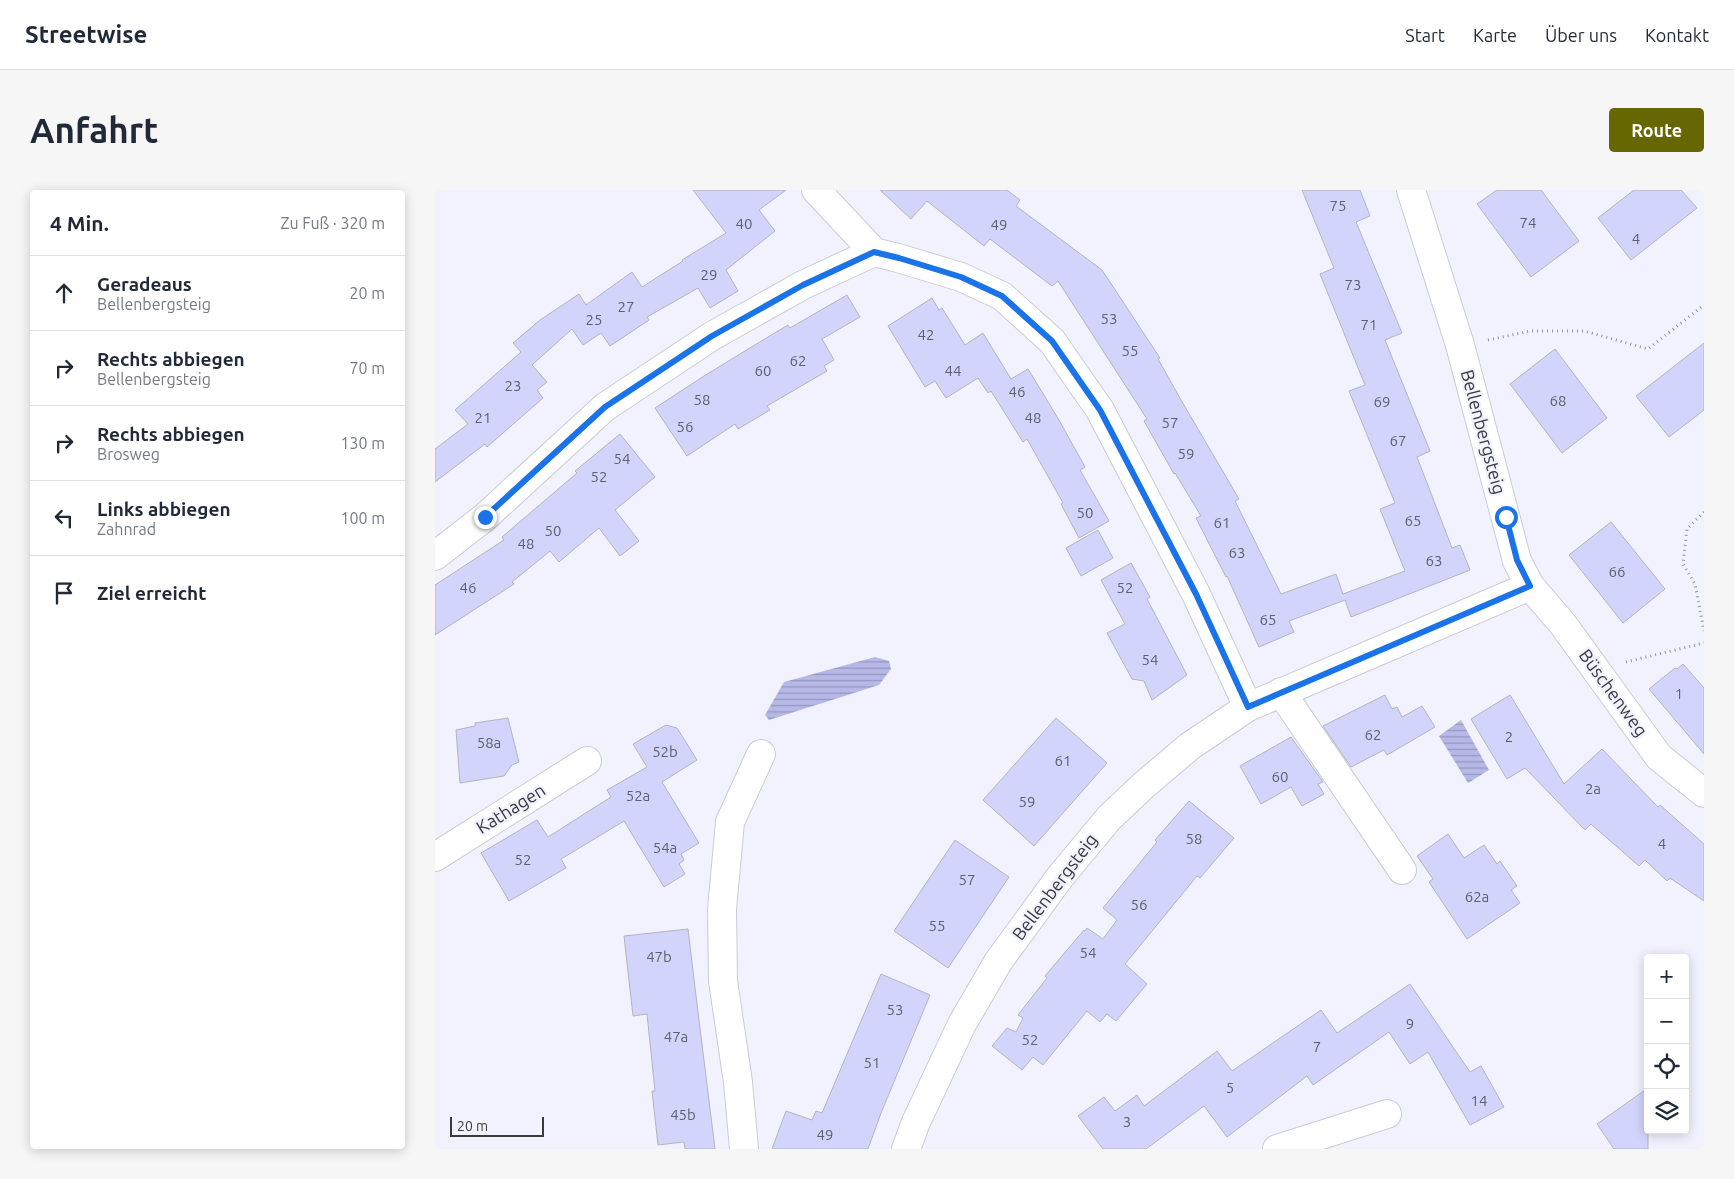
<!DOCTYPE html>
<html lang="de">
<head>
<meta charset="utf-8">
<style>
  body { margin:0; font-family:Ubuntu,sans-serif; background:#f6f6f7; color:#1f2937 }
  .controls { position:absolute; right:15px; bottom:15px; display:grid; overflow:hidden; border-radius:5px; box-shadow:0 2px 12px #0003 }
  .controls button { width:45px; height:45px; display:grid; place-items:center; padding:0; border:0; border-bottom:1px solid #e0e1e3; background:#fff; color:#1f2937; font:25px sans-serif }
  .scale { position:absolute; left:15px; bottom:12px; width:94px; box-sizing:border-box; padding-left:5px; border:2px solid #393a3e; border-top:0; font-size:14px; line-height:18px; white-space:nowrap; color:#393a3e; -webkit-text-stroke:4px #f1f2fd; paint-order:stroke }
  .stop { position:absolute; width:15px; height:15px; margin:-11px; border:4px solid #1a73e8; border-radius:50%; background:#fff }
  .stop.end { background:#1a73e8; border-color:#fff; box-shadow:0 1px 5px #0008 }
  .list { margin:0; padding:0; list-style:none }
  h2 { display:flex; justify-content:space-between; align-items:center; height:65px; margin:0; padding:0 20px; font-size:21px }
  h2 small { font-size:16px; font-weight:400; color:#747a83 }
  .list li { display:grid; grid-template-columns:32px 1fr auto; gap:15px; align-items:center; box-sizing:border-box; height:75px; padding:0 20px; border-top:1px solid #e0e1e3 }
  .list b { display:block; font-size:19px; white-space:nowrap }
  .list p { margin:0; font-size:16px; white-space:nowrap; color:#747a83 }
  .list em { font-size:16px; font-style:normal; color:#747a83 }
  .icon { flex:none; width:28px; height:28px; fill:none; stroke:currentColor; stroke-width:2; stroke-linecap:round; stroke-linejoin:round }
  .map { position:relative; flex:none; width:1269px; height:959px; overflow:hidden; border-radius:5px }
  header { display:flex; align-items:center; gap:30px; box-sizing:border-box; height:70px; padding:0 25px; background:#fff; border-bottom:1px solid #e0e1e3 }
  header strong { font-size:24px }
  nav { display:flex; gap:28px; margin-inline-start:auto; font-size:18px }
  .intro { display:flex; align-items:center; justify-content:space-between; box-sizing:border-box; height:120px; padding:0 30px }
  h1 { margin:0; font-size:35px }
  .button { padding:12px 22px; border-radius:5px; background:#666703; color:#fff; font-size:18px; font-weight:700 }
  main { display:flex; gap:30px; padding:0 30px }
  aside { flex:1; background:#fff; border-radius:5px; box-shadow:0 2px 12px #0003 }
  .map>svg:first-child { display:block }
  .water { fill:url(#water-rules) }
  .building { fill:#d2d4fb; stroke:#b3b4be }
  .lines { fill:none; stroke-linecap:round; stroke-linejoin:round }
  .minor-casing { stroke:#cacbd5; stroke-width:30 }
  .path { stroke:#92939a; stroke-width:3; stroke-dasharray:1 4; stroke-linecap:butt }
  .minor { stroke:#fff; stroke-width:28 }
  .route { stroke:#1a73e8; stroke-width:6 }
  .labels { text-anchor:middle; stroke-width:4.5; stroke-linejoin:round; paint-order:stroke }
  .number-label { font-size:15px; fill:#5f606d }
  .street-label { font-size:18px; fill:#393a3e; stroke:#f1f2fd }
</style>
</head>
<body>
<header>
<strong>Streetwise</strong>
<nav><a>Start</a><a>Karte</a><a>Über uns</a><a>Kontakt</a></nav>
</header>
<div class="intro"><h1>Anfahrt</h1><a class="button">Route</a></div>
<main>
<aside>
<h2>4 Min.<small>Zu Fuß · 320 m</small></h2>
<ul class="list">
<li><svg class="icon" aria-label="ahead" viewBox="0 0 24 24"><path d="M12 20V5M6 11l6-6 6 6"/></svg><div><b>Geradeaus</b><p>Bellenbergsteig</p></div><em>20 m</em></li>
<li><svg class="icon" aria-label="right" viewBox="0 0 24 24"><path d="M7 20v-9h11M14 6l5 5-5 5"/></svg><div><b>Rechts abbiegen</b><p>Bellenbergsteig</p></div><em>70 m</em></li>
<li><svg class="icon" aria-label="right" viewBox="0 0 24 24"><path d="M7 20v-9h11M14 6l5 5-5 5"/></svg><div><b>Rechts abbiegen</b><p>Brosweg</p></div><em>130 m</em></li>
<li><svg class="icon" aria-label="left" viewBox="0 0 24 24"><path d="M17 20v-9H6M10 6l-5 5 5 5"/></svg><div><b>Links abbiegen</b><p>Zahnrad</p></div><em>100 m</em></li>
<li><svg class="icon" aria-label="arrive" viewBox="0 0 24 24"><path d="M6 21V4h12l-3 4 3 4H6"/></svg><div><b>Ziel erreicht</b></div></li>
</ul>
</aside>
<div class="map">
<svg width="1269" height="959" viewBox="0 0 1269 959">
  <defs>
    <pattern id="water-rules" width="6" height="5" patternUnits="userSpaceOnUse" patternTransform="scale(1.25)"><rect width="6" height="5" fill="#b6b8e7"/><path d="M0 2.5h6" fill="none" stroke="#9597bd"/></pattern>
  </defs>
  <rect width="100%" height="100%" fill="#f1f2fd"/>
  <g class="water">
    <polygon points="440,467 454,471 456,479 444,495 334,530 330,525 349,492"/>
    <polygon points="1026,530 1054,580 1033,593 1004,546"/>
  </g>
  <g class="building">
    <polygon points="258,0 351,0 324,20 340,41 291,80 303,101 275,118 263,98 212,127 214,130 175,156 166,143 148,155 137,139 97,175 112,192 102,200 108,208 52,257 50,254 0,292 0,259 33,234 20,220 86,162 78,153 105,130 144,104 151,115 197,82 207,97 248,71 247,70 291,43"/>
    <polygon points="445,0 572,0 585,10 581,16 667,80 725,168 723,169 746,210 804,309 800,311 846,404 901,384 908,404 970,381 945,319 960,313 914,201 930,195 885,84 899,78 867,0 925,0 935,26 921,32 967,143 950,150 995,261 982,267 1017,358 1025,355 1035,380 916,427 910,410 854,431 859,442 824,457 792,386 791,387 761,328 766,326 740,283 739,284 709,231 712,229 623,91 617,96 555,49 549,56 492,11 476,29"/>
    <polygon points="1062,0 1106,0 1144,51 1096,87 1042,14"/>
    <polygon points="1199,0 1246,0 1262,18 1196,70 1163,28"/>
    <polygon points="412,105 425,127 387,149 399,170 389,176 392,181 332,216 335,220 303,239 300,234 252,266 220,218 269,186 328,150 353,135 355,138"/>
    <polygon points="497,108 504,120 507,118 530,155 548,143 576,189 593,179 624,230 650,277 645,280 674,331 644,348 626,314 628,313 592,249 588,252 556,201 553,203 543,188 511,208 500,191 490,197 453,136"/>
    <polygon points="1269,153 1269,220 1234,247 1201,206"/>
    <polygon points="1120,159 1172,228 1127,263 1075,194"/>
    <polygon points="185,244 220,287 180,320 204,351 185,366 164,338 124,372 115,361 77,392 79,394 0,445 0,395 69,350 67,347 142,283 140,281"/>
    <polygon points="1176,332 1230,399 1188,433 1134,365"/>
    <polygon points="663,340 678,368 646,386 631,358"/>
    <polygon points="696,373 715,407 712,409 752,485 717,510 709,491 697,489 672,443 690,434 666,390"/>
    <polygon points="1248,474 1269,498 1269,564 1214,499 1240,478 1242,479"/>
    <polygon points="950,505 957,519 962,517 967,527 987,516 1000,537 952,565 949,560 916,577 888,536"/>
    <polygon points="1075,505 1129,594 1167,559 1223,617 1225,615 1269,654 1269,711 1235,688 1232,691 1210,670 1204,676 1156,634 1150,640 1090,578 1072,589 1036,529"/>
    <polygon points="73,528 84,572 77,575 69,586 25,593 21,540 40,536 40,533"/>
    <polygon points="621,528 672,573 599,656 548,610"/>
    <polygon points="231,535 242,538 262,570 227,592 264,653 246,664 249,670 244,674 250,684 229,697 189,631 126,669 131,678 74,711 46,663 102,630 113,647 176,607 172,600 212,577 198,554"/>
    <polygon points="856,547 888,592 883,594 889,604 867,616 856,597 826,614 805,576"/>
    <polygon points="754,611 799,648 765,688 762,686 690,774 712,794 681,831 672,824 665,832 652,821 608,875 598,867 587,880 557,856 572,838 581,842 588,828 583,825 612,788 610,786 649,740 650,741 652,738 668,749 682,730 668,718 722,652 720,650"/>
    <polygon points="1013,644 1029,668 1049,655 1062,674 1065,671 1082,696 1076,700 1085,713 1032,749 994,692 998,689 982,666"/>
    <polygon points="520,650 574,687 513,778 459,741"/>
    <polygon points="253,739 262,814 280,959 250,959 249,952 223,955 217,901 220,901 212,824 198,826 189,746"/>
    <polygon points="446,784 495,805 446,923 433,959 337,959 351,921 377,930 381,921 387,923"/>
    <polygon points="975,794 1035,882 1046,876 1069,917 1035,935 993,862 975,874 954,842 878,895 872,886 792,947 769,916 711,959 668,959 643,926 669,907 680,921 702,905 709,916 782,861 797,881 886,820 902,843"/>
    <polygon points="1213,898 1213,959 1179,959 1162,934"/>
  </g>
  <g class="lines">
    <defs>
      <g id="minor">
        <polyline points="381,0 439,62 463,68 526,87 567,106 617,151 665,220 761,404 813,517"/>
        <polyline points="976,0 1025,155 1082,371 1095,396 1127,433 1224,567 1269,603"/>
        <polyline points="0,366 50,327 170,217 277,146 368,95 439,62"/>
        <polyline points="846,502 967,680"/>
        <polyline points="0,667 152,571"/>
        <polyline points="309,959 303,892 288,791 287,719 295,632 326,564"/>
        <polyline points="471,959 481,932 527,834 563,772 625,687 674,628 709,595 755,556 813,517 1095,396"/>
        <polyline points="842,959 952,924"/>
      </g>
    </defs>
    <use href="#minor" class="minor-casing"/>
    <g class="path">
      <polyline points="1053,150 1095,141 1149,141 1213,159 1269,115"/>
      <polyline points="1269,322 1252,339 1248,374 1260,394 1269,441"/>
      <polyline points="1191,472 1269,453"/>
    </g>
    <use href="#minor" class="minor"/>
  </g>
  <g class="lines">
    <polyline class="route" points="50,327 170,217 277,146 368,95 439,62 464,68 526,87 567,106 617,151 665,220 761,404 813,517 1095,396 1082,370 1071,327"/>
  </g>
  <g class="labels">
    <g class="number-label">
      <text x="903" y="21">75</text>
      <text x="1093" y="38">74</text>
      <text x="309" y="39">40</text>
      <text x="564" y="40">49</text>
      <text x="1201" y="54">4</text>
      <text x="274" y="90">29</text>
      <text x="918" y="100">73</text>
      <text x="191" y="122">27</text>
      <text x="674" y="134">53</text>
      <text x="159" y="135">25</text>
      <text x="934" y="140">71</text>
      <text x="491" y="150">42</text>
      <text x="695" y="166">55</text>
      <text x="363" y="176">62</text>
      <text x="328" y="186">60</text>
      <text x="518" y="186">44</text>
      <text x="78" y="201">23</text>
      <text x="582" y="207">46</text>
      <text x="267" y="215">58</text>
      <text x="1123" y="216">68</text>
      <text x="947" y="217">69</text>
      <text x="48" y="233">21</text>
      <text x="598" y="233">48</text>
      <text x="735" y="238">57</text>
      <text x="250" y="242">56</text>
      <text x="963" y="256">67</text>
      <text x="751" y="269">59</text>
      <text x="187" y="274">54</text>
      <text x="164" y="292">52</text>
      <text x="650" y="328">50</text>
      <text x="978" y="336">65</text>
      <text x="787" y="338">61</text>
      <text x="118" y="346">50</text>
      <text x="91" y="359">48</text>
      <text x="802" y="368">63</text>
      <text x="999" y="376">63</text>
      <text x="1182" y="387">66</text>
      <text x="33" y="403">46</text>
      <text x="690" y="403">52</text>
      <text x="833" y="435">65</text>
      <text x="715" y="475">54</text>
      <text x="1244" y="509">1</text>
      <text x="938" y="550">62</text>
      <text x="1074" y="552">2</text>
      <text x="54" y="558">58a</text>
      <text x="230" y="567">52b</text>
      <text x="628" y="576">61</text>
      <text x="845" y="592">60</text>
      <text x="1158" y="604">2a</text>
      <text x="203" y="611">52a</text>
      <text x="592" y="617">59</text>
      <text x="759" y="654">58</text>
      <text x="1227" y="659">4</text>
      <text x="230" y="663">54a</text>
      <text x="88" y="675">52</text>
      <text x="532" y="695">57</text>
      <text x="1042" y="712">62a</text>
      <text x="704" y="720">56</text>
      <text x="502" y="741">55</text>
      <text x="653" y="768">54</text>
      <text x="224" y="772">47b</text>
      <text x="460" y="825">53</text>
      <text x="975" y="839">9</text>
      <text x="241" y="852">47a</text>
      <text x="595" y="855">52</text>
      <text x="882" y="862">7</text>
      <text x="437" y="878">51</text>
      <text x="795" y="903">5</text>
      <text x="1044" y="916">14</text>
      <text x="248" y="930">45b</text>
      <text x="692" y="937">3</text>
      <text x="390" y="950">49</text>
    </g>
    <g class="street-label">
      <text transform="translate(1048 242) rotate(75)" y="6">Bellenbergsteig</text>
      <text transform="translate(1178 503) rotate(54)" y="6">Büschenweg</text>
      <text transform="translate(76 619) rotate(-32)" y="6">Kathagen</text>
      <text transform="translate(620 697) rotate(-53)" y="6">Bellenbergsteig</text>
    </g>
  </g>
</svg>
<div class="controls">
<button>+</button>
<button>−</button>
<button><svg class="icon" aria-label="locate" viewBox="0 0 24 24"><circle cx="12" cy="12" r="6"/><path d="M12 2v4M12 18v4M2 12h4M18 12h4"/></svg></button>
<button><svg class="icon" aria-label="layers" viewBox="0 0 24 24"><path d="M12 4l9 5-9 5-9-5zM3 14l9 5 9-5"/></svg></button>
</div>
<div class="scale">20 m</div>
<div class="stop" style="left:1071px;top:327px"></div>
<div class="stop end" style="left:50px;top:327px"></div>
</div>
</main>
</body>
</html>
